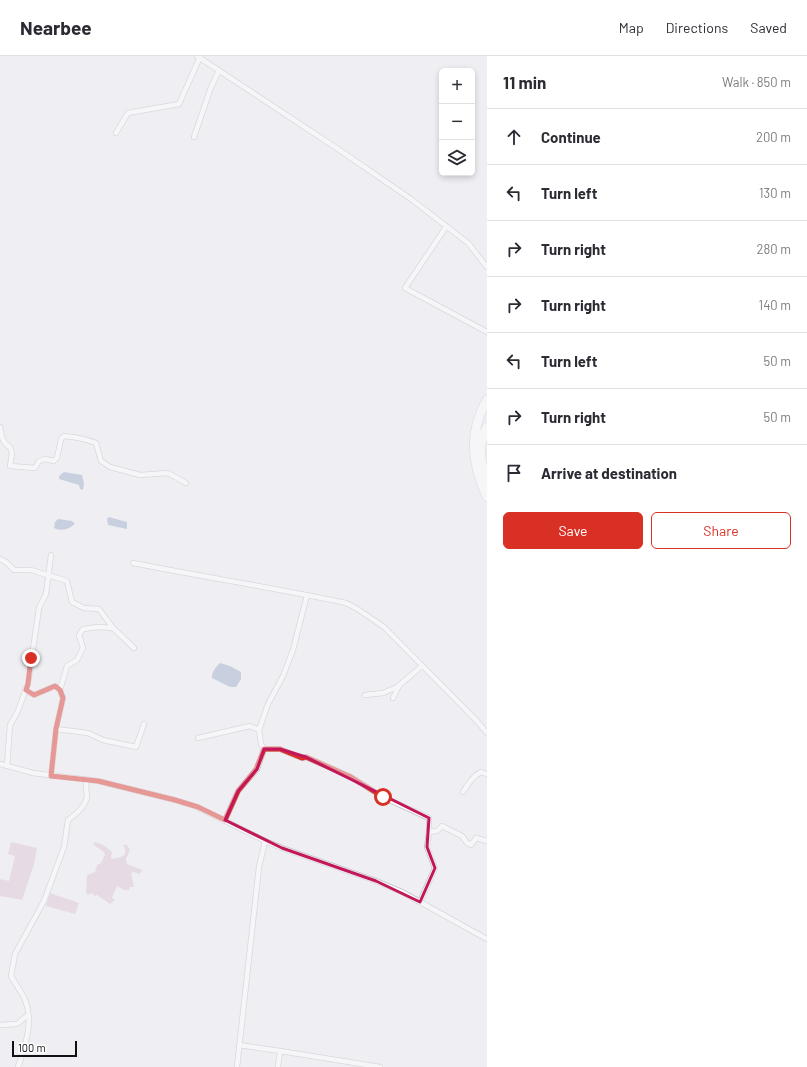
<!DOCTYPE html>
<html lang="en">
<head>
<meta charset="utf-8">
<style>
  body { margin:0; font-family:Barlow,sans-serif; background:#f7f7f7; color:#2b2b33 }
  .controls { position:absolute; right:12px; top:12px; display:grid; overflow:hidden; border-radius:6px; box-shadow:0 2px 6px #0003 }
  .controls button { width:36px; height:36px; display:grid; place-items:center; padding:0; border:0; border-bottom:1px solid #e1e1e2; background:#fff; color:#2b2b33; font:20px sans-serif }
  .scale { position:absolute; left:12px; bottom:10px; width:65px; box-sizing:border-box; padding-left:4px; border:2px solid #111112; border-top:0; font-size:11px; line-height:14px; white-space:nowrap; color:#111112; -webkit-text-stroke:3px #fff; paint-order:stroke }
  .stop { position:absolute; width:12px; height:12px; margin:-9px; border:3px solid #d93025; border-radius:50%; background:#fff }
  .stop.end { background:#d93025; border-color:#fff; box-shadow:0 1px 4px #0008 }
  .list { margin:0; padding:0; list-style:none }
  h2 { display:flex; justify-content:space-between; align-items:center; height:52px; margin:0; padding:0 16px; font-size:17px }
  h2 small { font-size:13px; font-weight:400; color:#7c7c81 }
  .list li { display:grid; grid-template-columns:26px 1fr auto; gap:12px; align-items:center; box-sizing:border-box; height:56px; padding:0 16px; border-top:1px solid #e1e1e2 }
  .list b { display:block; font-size:15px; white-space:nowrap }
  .list em { font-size:13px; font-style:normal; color:#7c7c81 }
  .actions { display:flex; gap:8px; padding:12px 16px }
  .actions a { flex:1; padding:9px 0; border:1px solid #d93025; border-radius:6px; text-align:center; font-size:14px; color:#d93025 }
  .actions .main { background:#d93025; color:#fff }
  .icon { flex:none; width:22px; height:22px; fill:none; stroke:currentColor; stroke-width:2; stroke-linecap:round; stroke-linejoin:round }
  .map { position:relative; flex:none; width:487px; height:1011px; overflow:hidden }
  header { display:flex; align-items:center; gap:24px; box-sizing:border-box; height:56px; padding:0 20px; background:#fff; border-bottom:1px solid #e1e1e2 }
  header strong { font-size:19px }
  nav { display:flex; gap:22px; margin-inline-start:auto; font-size:14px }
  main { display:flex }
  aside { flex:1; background:#fff }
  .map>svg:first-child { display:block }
  .green { fill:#dbc4d6 }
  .water { fill:#99abc7 }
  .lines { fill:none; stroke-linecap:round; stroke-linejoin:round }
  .minor-casing { stroke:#bfbec3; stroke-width:6 }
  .motorway-casing { stroke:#bfbec3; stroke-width:10 }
  .minor { stroke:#fff; stroke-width:4.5 }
  .motorway { stroke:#fff; stroke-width:9 }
  .route { stroke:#d93025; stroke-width:5 }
  .marked { fill:none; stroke:#c2185b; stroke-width:3; stroke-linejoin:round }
</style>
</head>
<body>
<header>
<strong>Nearbee</strong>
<nav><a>Map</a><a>Directions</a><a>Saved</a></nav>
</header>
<main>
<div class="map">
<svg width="487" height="1011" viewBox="0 0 487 1011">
  <rect width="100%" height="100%" fill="#efeff3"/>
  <g class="green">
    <polygon points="11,786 37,792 34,809 22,844 0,840 0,823 9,825 15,800 8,798"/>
    <path d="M96,786l9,4 7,6 -1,5 1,2c8,-2 18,-2 11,-14h4l3,5 -4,9 1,5 16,6 -4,4 -5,-2 -3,1 3,14h-4l-1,3h-5l-7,-4 -5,12 3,2 -5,4 -13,-9 -3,1 -2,-3 -4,2 -2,-2 1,-18 8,-3 2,-7 4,-2 4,-9c-3,-5 -9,-6 -12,-11z"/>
    <polygon points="50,837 79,847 75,858 46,850"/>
  </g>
  <g class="water">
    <polygon points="64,416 82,419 84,428 83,434 80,433 79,429 59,423 59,420"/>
    <polygon points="109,461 127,466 127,473 108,469 107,463"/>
    <path d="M58,463l14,2 3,3c-6,5 -13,8 -21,4l1,-6z"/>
    <path d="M220,607l10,3 11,6v7l-5,8h-6l-18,-9c-1,-6 4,-11 8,-15z"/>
  </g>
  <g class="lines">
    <defs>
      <g id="minor">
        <polyline points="197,0 338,93 411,143 468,187 487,211"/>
        <polyline points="116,77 128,57 179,48 200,1"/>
        <polyline points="194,81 210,34 219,14"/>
        <polyline points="446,171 405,232 487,276"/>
        <path d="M0,371c2,8 1,15 10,20l2,7 -2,12 25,2 4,-7 6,-2 9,2 3,-3 4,-19 3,-3c11,1 22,3 32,7l5,18 9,6 30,8 28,-2 18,10"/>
        <polyline points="0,503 6,506 14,514 31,514 67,525 72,546 84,552 99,553 113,572"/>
        <path d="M133,507c71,14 142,25 213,40l10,5 28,19 91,92 12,14"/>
        <polyline points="25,634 34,639 55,630 60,634 63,642 56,673 51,720"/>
        <polyline points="60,634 67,610 77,604 83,592 79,579 83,573 98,571 113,572 134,592"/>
        <polyline points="365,639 383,637 397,631 422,610"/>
        <polyline points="393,642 399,630"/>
        <polyline points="56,673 88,677 103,684 136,691 144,668"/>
        <polyline points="259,674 268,648 283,620 293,594 307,539"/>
        <polyline points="198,682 250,670 259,674 261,688 264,693"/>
        <polyline points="0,708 33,717 98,725 175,744 197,751 265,785 282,792 376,825 402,836 487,883"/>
        <polyline points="7,710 10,669 17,657 28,628 39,552 46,538 51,499"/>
        <path d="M463,736c5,-8 10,-16 18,-20l6,2"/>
        <polyline points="225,764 238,735 257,713 264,693 280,693 302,702 306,701 351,721 383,741 429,762 429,776 427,791 435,812 420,846"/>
        <polyline points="429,776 437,775 442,770 462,780 467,787 471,789 476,782 487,785"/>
        <polyline points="0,969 17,968 28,959"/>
        <polyline points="239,989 280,995"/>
        <path d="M18,1011c7,-20 16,-46 7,-67 -3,-8 -10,-16 -14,-24l4,-22 29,-53 20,-54 4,-27c8,-6 17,-13 19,-23 0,-5 -2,-11 0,-17"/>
        <polyline points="237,1011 259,811 265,785"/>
        <polyline points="278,1011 280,995 380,1011"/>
      </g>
      <g id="motorway">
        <path d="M487,344c-19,33 -15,63 0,97"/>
        <path d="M487,371c-10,18 -7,35 0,53"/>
      </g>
    </defs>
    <use href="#minor" class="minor-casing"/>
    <use href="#motorway" class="motorway-casing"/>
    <use href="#minor" class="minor"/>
    <use href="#motorway" class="motorway"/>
  </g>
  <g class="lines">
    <polyline class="route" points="31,602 28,628 26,634 34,639 55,630 60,634 63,642 56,673 51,720 98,725 175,744 198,751 225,764 238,735 256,713 264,693 280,693 302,702 306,701 351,721 383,741"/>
  </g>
  <path d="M0 0H487V1011H0ZM264,693h16l26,8 123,61 -2,29 8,21 -15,34 -44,-21 -94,-33 -57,-28 13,-29 19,-22z" fill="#efeff3" fill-opacity=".55" fill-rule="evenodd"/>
  <path class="marked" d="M264,693h16l26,8 123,61 -2,29 8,21 -15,34 -44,-21 -94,-33 -57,-28 13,-29 19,-22z"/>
</svg>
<div class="controls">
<button>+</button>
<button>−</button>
<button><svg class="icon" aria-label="layers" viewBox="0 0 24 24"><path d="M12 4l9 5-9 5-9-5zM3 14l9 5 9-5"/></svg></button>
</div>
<div class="scale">100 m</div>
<div class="stop" style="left:383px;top:741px"></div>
<div class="stop end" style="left:31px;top:602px"></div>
</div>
<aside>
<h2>11 min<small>Walk · 850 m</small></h2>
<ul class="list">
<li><svg class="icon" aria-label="ahead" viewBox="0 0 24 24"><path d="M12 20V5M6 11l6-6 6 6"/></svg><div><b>Continue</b></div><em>200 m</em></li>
<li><svg class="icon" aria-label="left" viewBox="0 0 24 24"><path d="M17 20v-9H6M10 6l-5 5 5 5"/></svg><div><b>Turn left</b></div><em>130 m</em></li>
<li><svg class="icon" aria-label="right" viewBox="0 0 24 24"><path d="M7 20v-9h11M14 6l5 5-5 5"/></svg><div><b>Turn right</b></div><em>280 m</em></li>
<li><svg class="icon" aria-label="right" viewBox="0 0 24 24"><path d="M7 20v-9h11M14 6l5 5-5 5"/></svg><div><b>Turn right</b></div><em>140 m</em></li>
<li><svg class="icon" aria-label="left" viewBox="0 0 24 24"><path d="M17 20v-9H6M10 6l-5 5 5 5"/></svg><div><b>Turn left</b></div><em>50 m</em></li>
<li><svg class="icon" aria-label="right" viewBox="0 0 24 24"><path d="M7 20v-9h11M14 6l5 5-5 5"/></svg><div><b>Turn right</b></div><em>50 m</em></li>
<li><svg class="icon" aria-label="arrive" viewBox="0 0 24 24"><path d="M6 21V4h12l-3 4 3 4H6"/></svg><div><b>Arrive at destination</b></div></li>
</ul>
<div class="actions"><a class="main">Save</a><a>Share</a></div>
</aside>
</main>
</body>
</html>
